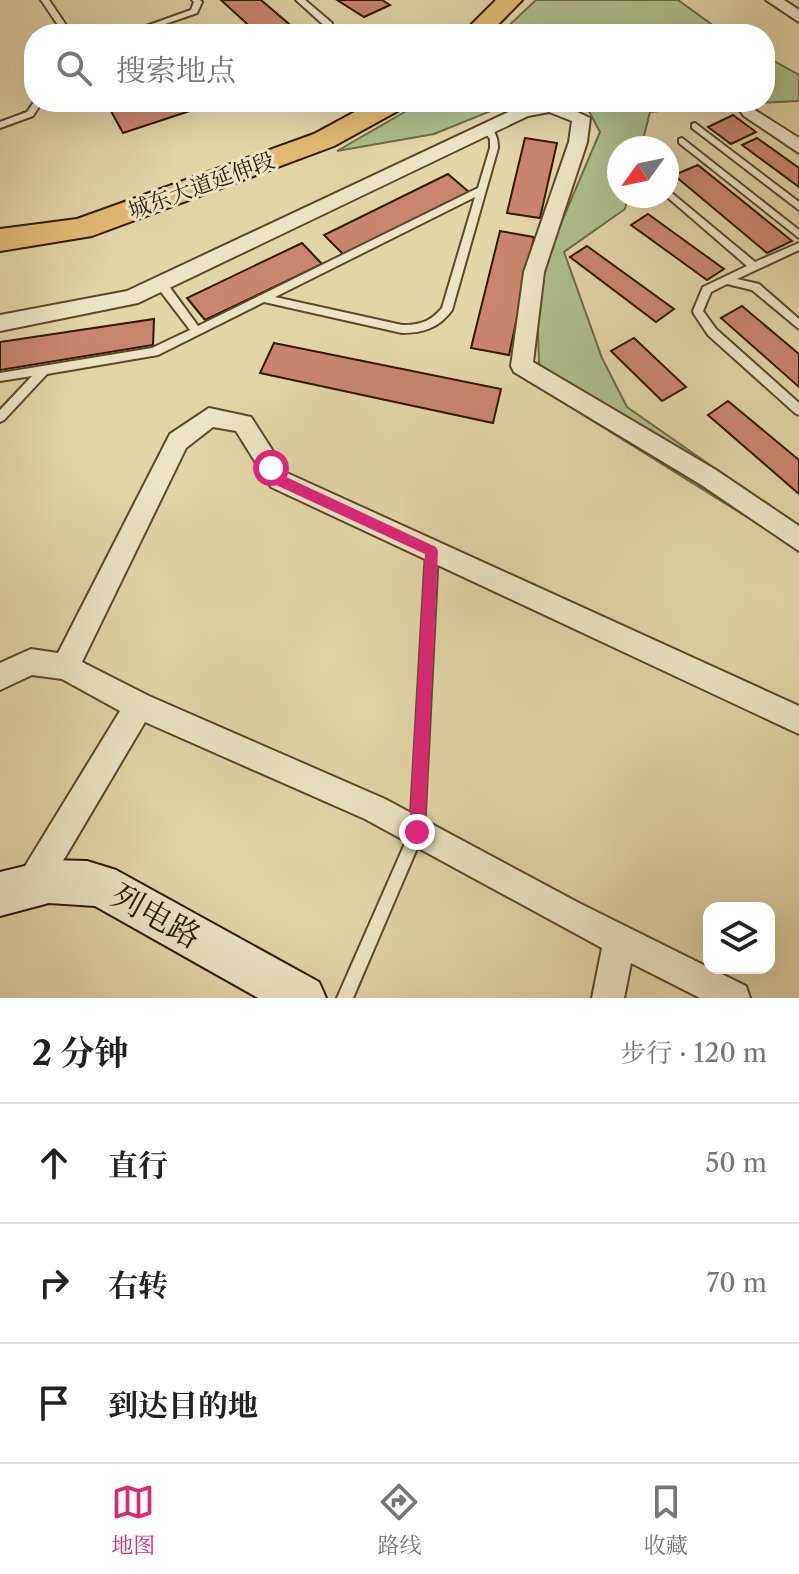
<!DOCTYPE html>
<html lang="zh">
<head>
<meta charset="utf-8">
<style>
  body { margin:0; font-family:"Libre Caslon Text","Noto Serif SC",serif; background:#f2f2f2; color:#222 }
  .controls { position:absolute; right:24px; bottom:24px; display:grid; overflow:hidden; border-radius:16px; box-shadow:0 8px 32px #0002 }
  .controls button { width:72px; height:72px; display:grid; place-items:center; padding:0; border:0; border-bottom:2px solid #e0e0e0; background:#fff; color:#222; font:40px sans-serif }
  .compass { position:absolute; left:607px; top:136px; width:72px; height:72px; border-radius:50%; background:#fff; box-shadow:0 8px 32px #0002; rotate:237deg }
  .stop { position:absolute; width:24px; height:24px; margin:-18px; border:6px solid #db2777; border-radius:50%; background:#fff }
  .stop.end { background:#db2777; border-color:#fff; box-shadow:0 2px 8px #0008 }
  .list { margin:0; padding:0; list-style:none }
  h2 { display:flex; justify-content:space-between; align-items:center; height:104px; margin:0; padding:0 32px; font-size:34px }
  h2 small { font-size:26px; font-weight:400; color:#767676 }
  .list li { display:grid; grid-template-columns:52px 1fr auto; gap:24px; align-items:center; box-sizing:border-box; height:120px; padding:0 32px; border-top:2px solid #e0e0e0 }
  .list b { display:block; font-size:30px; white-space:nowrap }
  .list em { font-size:26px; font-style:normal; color:#767676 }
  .icon { flex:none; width:44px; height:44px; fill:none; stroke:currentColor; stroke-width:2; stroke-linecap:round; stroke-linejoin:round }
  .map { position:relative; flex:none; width:799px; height:998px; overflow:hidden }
  .search { position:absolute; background:#fff; box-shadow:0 8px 32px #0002; left:24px; right:24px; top:24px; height:88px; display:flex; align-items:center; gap:20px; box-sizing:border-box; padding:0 28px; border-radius:32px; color:#767676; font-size:30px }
  .sheet { height:464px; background:#fff }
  nav { display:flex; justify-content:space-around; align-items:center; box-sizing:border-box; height:112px; border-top:2px solid #e0e0e0; background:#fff; font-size:22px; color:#767676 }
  nav a { display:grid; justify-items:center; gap:4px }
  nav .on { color:#db2777 }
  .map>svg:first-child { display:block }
  .green { fill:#aebe8a; stroke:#6f6c45; stroke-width:2 }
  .building { fill:#ca866d; stroke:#301900; stroke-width:2 }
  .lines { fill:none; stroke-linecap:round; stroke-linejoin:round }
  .lane-casing { stroke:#5c482a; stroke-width:4 }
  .street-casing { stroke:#5c482a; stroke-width:4 }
  .secondary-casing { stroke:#301900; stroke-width:4 }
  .primary-casing { stroke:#301900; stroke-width:4 }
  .lane { fill:#ece4c5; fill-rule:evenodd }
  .street { fill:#ece4c5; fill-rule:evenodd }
  .secondary { fill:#ece4c5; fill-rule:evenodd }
  .primary { fill:#e1ba73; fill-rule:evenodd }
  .route { fill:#db2777 }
  .labels { text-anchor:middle; stroke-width:6; stroke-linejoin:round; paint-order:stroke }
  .far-street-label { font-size:22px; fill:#301900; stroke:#ece4c5 }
  .near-street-label { font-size:32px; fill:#301900; stroke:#ece4c5 }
</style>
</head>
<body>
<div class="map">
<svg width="799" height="998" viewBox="0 0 799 998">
  <rect width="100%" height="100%" fill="#e2d5a6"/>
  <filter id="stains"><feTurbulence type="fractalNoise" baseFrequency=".0025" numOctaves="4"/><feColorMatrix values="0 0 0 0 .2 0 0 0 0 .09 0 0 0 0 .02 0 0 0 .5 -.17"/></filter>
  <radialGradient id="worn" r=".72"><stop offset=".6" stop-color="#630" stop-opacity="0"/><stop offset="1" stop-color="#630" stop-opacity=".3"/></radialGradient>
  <g class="green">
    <polygon points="536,0 678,0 725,34 500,34"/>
    <polygon points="765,56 799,75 799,101 715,105 650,112 641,148 619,148 619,196 628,196 625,209 564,252 602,358 627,407 766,504 747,517 540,388 536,282 600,132 584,102 765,102"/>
    <polygon points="422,102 513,102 434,134 337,151"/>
  </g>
  <g class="building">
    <polygon points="221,0 261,0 296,30 285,34 258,34"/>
    <polygon points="337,0 382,0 390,5 364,17"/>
    <polygon points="106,102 217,102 123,133"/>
    <polygon points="733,115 756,132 731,144 708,127"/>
    <polygon points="525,138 557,143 540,218 507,213"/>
    <polygon points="757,138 799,168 799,187 742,145"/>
    <polygon points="698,165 792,241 767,253 674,175"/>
    <polygon points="448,174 469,192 344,255 324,235"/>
    <polygon points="648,214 724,269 707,280 631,225"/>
    <polygon points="500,231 534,237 509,355 471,348"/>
    <polygon points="302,243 322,264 205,320 187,298"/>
    <polygon points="587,246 674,309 656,322 570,257"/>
    <polygon points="742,306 799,354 799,387 721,318"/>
    <polygon points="154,319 153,345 0,370 0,342"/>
    <polygon points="634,338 686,387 662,401 611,351"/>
    <polygon points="274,343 501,389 493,423 260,373"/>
    <polygon points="728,401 799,460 799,494 708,415"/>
  </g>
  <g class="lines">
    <defs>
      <g id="lane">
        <polygon points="41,0 49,0 72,34 64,34"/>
        <polygon points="192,0 200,0 202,2 197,13 136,34 124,34 191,10 194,2"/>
        <polygon points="296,0 305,0 332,23 332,27 326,27"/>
        <polygon points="34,102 42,102 33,116 0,128 0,122 27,112"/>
        <polygon points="695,123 799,202 799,210 692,128 692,124"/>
        <path d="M487,127c9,3 11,12 11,21l-46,162c-13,18 -29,23 -50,23l-138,-31 -106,53 -111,19 -43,46 -4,2v-12l32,-34 -32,5v-8l152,-25 38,-18 -32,-42v-6h8l32,44 280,-138 12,-40v-9l-7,-9zM475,197l-33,111c-12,14 -22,17 -40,17l-127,-28z"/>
        <polygon points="682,138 799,230 799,238 679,143 679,139"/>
        <polygon points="667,189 755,262 799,243 799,250 737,279 759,284 799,319 799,329 752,290 727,284 711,292 703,311 716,329 799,403 799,415 795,413 708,335 694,314 693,311 703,287 747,266 666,196"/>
        <polygon points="432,545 436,547 438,551 424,832 353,998 337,998 410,832 426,551 428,547"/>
      </g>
      <g id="street">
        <polygon points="766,0 784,0 799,10 799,22"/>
        <polygon points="544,102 556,102 590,118 587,142 544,272 533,362 716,470 799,526 799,551 700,484 514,372 511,366 524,272 569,142 572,121 549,112 528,116 138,303 0,331 0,315 127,291 517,108"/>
        <polygon points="750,107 799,138 799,153 744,116 741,112"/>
        <polygon points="209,408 251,417 287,473 799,706 799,734 271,487 236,431 213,427 186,448 82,662 149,696 385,799 579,903 746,986 750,998 700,998 631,963 624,998 592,998 602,948 365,819 145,722 44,893 33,897 22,893 18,882 22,871 120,711 62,679 32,675 0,690 0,663 31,649 58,653 170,434"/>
      </g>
      <polygon id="secondary" points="49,860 87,861 116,870 319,982 326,998 258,998 95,906 49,903 0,916 0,872"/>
      <g id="primary">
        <polygon points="496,0 522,0 489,34 462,34"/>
        <polygon points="373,102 407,102 403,108 334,146 92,236 0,251 0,229 77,219 314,134"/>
      </g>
    </defs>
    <use href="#lane" class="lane-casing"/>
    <use href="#street" class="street-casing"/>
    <use href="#secondary" class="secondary-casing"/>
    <use href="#primary" class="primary-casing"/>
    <use href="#lane" class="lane"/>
    <use href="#street" class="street"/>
    <use href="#secondary" class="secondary"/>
    <use href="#primary" class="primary"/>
  </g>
  <polygon class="route" points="271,462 284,476 436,547 438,551 425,832 417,840 409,832 425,554 274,484 264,468"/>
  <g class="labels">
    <g class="far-street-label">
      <text transform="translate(201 185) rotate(-20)" y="8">城东大道延伸段</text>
    </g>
    <g class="near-street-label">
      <text transform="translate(156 916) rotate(29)" y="11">列电路</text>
    </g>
  </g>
  <rect width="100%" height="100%" filter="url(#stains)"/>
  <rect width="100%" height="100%" fill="url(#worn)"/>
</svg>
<div class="controls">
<button><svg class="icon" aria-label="layers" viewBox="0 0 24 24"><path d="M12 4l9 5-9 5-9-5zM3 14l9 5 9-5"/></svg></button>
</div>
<svg class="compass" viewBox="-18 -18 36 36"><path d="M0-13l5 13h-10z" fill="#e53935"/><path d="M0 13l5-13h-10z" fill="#767676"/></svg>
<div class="stop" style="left:271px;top:468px"></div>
<div class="stop end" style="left:417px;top:832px"></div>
<div class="search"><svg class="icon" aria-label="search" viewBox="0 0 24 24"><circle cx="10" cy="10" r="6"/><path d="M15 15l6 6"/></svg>搜索地点</div>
</div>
<section class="sheet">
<h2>2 分钟<small>步行 · 120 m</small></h2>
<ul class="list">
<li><svg class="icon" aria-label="ahead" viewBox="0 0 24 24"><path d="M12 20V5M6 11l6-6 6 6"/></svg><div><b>直行</b></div><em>50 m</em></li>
<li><svg class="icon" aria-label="right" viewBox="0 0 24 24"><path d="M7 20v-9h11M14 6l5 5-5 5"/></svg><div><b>右转</b></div><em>70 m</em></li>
<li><svg class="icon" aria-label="arrive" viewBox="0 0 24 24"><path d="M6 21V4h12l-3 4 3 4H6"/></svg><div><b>到达目的地</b></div></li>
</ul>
</section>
<nav>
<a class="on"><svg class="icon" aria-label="map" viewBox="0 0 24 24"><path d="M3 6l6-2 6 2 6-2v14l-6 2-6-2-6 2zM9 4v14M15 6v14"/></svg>地图</a>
<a><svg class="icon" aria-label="directions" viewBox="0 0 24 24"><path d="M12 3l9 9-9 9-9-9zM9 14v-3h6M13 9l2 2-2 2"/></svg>路线</a>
<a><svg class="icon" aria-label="saved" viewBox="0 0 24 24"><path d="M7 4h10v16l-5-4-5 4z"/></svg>收藏</a>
</nav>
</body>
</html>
